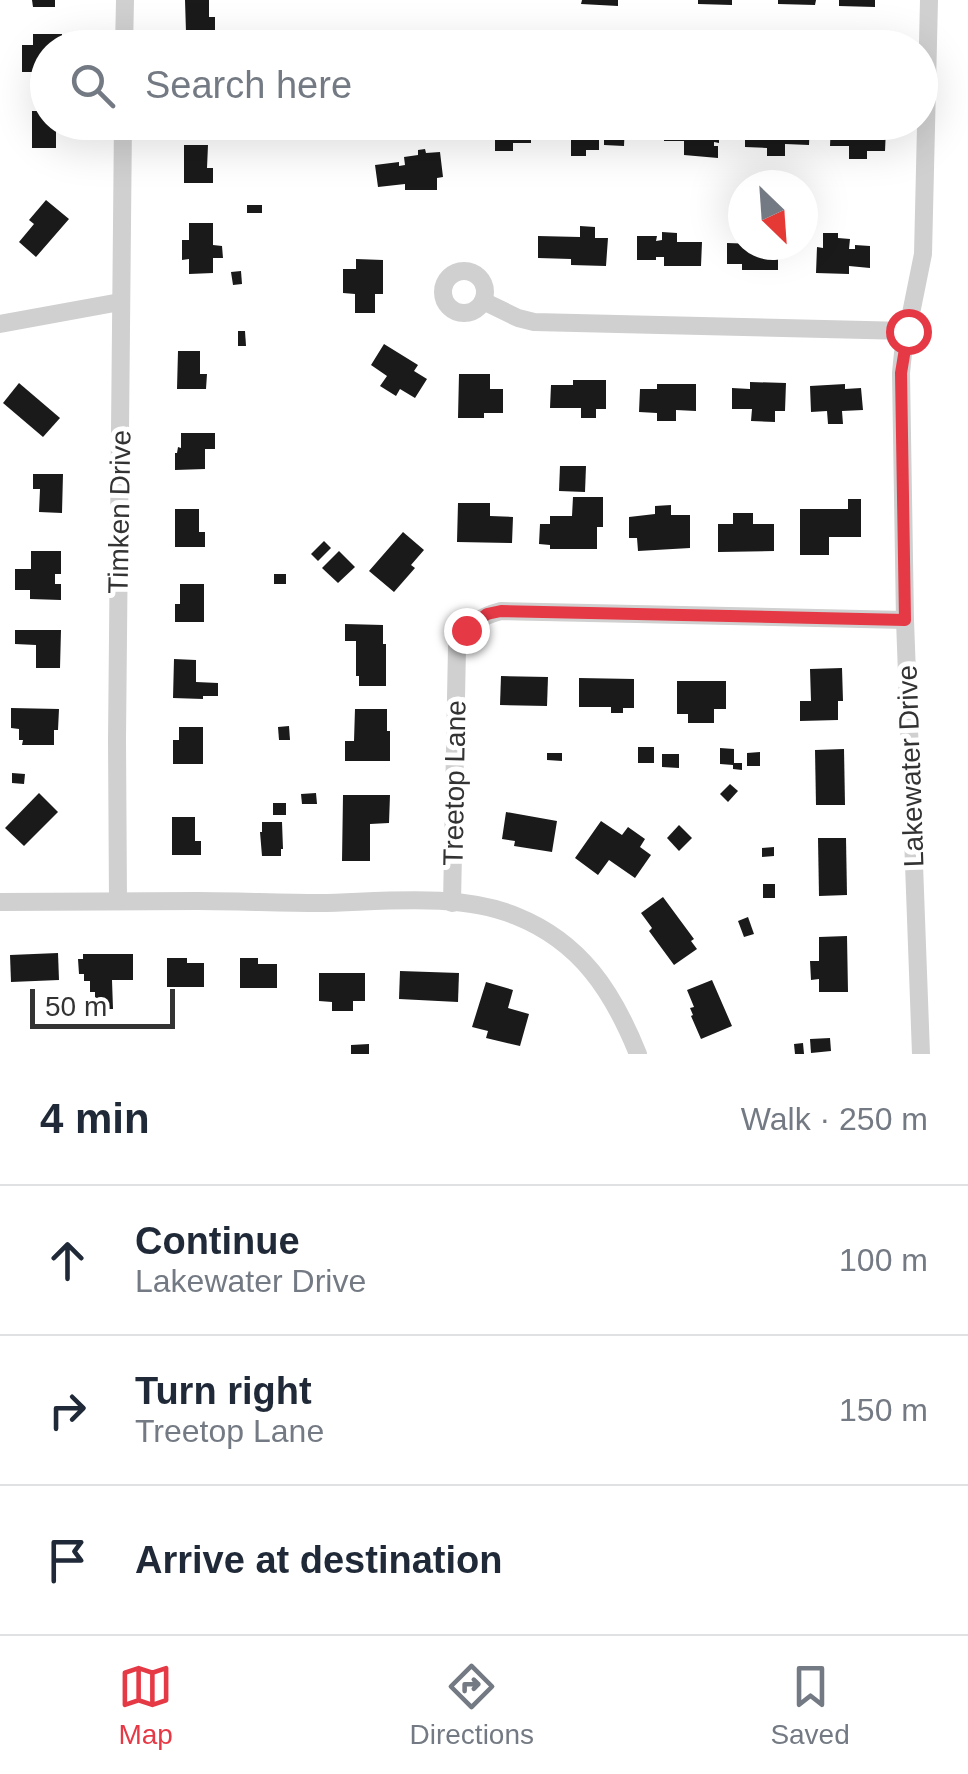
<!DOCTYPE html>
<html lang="en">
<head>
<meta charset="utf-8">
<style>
  body { margin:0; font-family:Arial,sans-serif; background:#f2f2f3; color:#1f2937 }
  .compass { position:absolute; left:728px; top:170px; width:90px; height:90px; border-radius:50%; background:#fff; box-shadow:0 10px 40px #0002; rotate:155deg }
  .scale { position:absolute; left:30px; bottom:25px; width:145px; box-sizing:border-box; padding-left:10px; border:5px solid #333; border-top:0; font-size:28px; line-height:35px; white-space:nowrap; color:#333; -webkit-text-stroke:8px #fff; paint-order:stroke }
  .stop { position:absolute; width:30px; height:30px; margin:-22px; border:8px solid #e63946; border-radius:50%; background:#fff }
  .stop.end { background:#e63946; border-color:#fff; box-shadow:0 2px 10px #0008 }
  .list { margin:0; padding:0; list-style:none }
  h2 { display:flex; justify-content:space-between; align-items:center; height:130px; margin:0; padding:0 40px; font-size:42px }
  h2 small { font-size:32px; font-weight:400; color:#747a83 }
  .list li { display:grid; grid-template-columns:65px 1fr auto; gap:30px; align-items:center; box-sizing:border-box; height:150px; padding:0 40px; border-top:2px solid #e0e1e3 }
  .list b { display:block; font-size:38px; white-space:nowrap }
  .list p { margin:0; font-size:32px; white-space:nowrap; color:#747a83 }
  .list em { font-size:32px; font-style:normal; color:#747a83 }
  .icon { flex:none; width:55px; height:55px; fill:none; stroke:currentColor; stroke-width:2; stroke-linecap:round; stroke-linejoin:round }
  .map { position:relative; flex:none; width:968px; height:1054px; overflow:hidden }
  .search { position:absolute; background:#fff; box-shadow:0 10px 40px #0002; left:30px; right:30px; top:30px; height:110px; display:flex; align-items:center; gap:25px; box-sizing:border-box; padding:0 35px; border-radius:55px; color:#747a83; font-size:38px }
  .sheet { height:580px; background:#fff }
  nav { display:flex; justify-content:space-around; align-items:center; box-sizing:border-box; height:140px; border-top:2px solid #e0e1e3; background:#fff; font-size:28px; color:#747a83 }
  nav a { display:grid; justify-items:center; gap:5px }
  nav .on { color:#e63946 }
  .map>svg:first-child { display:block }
  .building { fill:#1a1a1a }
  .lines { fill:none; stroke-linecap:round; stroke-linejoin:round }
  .street { stroke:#d0d0d0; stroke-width:18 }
  .route { stroke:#e63946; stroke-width:12 }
  .labels { text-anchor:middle; stroke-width:10; stroke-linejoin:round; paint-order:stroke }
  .street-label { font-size:28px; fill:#333; stroke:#fff }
</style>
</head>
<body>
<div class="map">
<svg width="968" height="1054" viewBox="0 0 968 1054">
  <rect width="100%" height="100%" fill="#fff"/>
  <g class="building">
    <polygon points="32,0 55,0 55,7 33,7"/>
    <polygon points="185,0 209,0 209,17 215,17 215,31 186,32"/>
    <polygon points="582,0 618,0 618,6 581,4"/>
    <polygon points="698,0 732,0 732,5 698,4"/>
    <polygon points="778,0 816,0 815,5 778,4"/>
    <polygon points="839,0 875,0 875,7 839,6"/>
    <polygon points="33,34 62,34 62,48 48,48 48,72 22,72 22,45 33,45"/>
    <polygon points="32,111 48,111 48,122 62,122 62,132 56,132 56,148 32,148"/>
    <polygon points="476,122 531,122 531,143 513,143 513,151 495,151 495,138 476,139"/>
    <polygon points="562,122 625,123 624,146 604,145 604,140 599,140 599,150 586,150 586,156 571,156 571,140 561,140"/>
    <polygon points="664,122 719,122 719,143 714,142 714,146 718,146 718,158 684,155 684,141 664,141"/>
    <polygon points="771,122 810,122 809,145 785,144 785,156 767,156 767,148 745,147 745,125 770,126"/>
    <polygon points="831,122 870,122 870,128 886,128 885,151 867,151 867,159 849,159 849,146 830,146"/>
    <polygon points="184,145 208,145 207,168 213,168 213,183 184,183"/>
    <polygon points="425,149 426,153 440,152 443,177 437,178 437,190 405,190 405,184 378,187 375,165 399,162 399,166 405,165 404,157 418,155 418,150"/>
    <polygon points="46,200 69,219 36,257 19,242 34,224 29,220"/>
    <rect x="247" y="205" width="15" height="8"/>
    <polygon points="189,223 213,223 213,245 222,246 223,258 213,258 213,273 189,274 189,259 182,260 182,240 189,240"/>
    <polygon points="580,226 595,227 595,238 608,238 606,266 571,265 571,259 538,258 538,236 580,237"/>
    <polygon points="662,232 677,233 677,242 702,242 701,266 664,266 664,257 656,257 656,260 637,260 637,236 657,236 656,241 662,240"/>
    <polygon points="823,233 838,233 838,238 850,239 849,249 855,249 855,245 870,246 870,268 849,266 849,274 816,273 817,247 823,248"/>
    <polygon points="727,243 790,245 790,255 778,256 778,270 742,270 742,264 727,264"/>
    <polygon points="356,259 383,260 383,294 375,294 375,313 355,313 355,294 343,293 343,269 356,269"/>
    <polygon points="241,271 242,284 233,285 231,272"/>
    <polygon points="238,331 245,331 246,346 238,346"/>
    <polygon points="384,344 418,365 414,371 427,379 415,398 400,389 396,396 380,386 387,376 371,365"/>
    <polygon points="178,351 200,351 200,374 207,374 206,389 177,389"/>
    <polygon points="459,374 490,374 490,389 503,389 503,413 484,413 484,418 458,418"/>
    <polygon points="573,380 606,380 606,409 596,409 596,418 581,418 581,408 550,408 551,385 573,385"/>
    <polygon points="750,382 786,383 785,411 775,411 775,422 751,421 752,409 732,409 732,388 750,389"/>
    <polygon points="19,383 60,418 43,437 3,403"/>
    <polygon points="657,384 696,384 696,411 676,410 676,421 657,421 657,413 639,412 640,389 657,389"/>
    <polygon points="845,384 845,389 861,388 863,410 842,411 843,424 828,424 827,411 811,412 810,386"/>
    <polygon points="181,433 215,433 215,449 205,449 205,469 175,470 175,453 177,453 178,447 181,448"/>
    <polygon points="560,466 586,466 585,492 559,491"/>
    <polygon points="33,474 63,474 62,513 39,512 40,489 33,489"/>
    <polygon points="573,497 603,497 603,527 597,527 597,549 550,549 550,545 539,544 540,524 550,524 550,516 572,516"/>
    <polygon points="848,499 861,499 861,537 829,537 829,555 800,555 800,509 848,509"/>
    <polygon points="458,503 490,503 490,516 513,517 512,543 457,542"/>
    <polygon points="671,505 671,515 690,515 690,548 638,551 637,538 629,538 629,517 655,514 655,506"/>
    <polygon points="175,509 199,509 199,532 205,532 205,547 175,547"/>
    <polygon points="733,513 753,513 753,524 774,524 774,551 718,552 718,524 733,524"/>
    <polygon points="403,532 424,550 411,565 415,568 394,592 369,571"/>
    <polygon points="324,541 331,548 318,561 311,554"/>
    <polygon points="31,551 61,551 61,574 55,574 55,584 61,584 61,600 30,599 30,590 15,590 15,569 31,569"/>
    <polygon points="339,551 355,567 338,583 322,568"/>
    <rect x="274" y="574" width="12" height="10"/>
    <polygon points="180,584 204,584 204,622 175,622 175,604 180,604"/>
    <polygon points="345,624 383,625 383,644 386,644 386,686 359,686 359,676 356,676 356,641 345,641"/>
    <polygon points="15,630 61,630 60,668 36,668 36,645 15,644"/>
    <polygon points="174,659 196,660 196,682 218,683 218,696 203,696 203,699 173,698"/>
    <polygon points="842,668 843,701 838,701 838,720 800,721 800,701 811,701 810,669"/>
    <polygon points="501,676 548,677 547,706 500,705"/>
    <polygon points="579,678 634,679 634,708 623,708 623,713 611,713 611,707 579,707"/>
    <polygon points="677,681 726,681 726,709 714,709 714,723 688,723 688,714 677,714"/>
    <polygon points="11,708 59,709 58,730 54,730 54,745 22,745 23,740 19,740 19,729 11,728"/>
    <polygon points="355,709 387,709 387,731 390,731 390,761 345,761 345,741 354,741"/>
    <polygon points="289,726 290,740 279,740 278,727"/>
    <polygon points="179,727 203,727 203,764 173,764 173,740 179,740"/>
    <rect x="638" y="747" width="16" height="16"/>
    <polygon points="720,748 734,749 734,763 742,763 742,770 733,769 733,765 720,764"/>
    <polygon points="844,749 845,805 816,805 815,750"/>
    <polygon points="760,752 760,766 747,766 747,753"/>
    <polygon points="547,753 562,753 562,761 547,760"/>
    <polygon points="662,754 679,754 679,768 662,767"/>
    <polygon points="12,773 25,774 24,784 12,783"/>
    <polygon points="730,784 738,791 728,802 720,794"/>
    <polygon points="39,793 58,812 24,846 5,828"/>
    <polygon points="316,793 317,804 302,804 301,794"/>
    <polygon points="343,795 390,795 389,823 370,824 370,861 342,861"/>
    <rect x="273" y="803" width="13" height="12"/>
    <polygon points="506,812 557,821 552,852 514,846 515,841 502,839"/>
    <polygon points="172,817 195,817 195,841 201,841 201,855 172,855"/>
    <polygon points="601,821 622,835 628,827 645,839 640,847 651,855 635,878 609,860 598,875 575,858"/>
    <polygon points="262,822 282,822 283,849 281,849 281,856 262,856 260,832 262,832"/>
    <polygon points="679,825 692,838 679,851 667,838"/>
    <polygon points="818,838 846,838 847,895 819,896"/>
    <polygon points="774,847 774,856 762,857 762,848"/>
    <rect x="763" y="884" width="12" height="14"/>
    <polygon points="663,897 694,939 691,941 697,949 674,965 649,931 652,928 641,913"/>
    <polygon points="748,917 754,934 744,937 738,921"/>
    <polygon points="847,936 848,992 819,992 819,979 811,980 810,961 819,961 819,937"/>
    <polygon points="58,953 59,980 11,982 10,955"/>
    <polygon points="83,954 133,954 133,980 112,980 113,1009 95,1009 95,992 90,992 90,981 84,981 84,974 79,974 78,959 83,959"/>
    <polygon points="167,958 187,958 187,963 204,963 204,987 167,987"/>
    <polygon points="240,958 258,958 258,964 277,964 277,988 240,988"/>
    <polygon points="400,971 459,973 458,1002 399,999"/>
    <polygon points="319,973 365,973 365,1001 353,1001 353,1011 332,1011 332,1002 319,1001"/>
    <polygon points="712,980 732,1026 701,1039 691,1016 693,1015 690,1008 694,1007 687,990"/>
    <polygon points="486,982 513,990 508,1008 529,1014 520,1046 486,1038 488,1031 472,1027"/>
    <polygon points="830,1038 831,1051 811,1053 810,1039"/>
    <polygon points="803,1043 804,1054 795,1054 794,1044"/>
    <polygon points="369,1044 369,1054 351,1054 351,1045"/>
  </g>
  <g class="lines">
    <g class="street">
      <polyline points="124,48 125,0"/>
      <circle cx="464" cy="292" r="21"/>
      <polyline points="483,301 518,318 534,322 907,331"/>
      <polyline points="0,324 120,302"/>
      <polyline points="118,901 117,740 123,122"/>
      <path d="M0,902c66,0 132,-1 198,-1 41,0 81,2 122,2 61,-1 138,-11 196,13 65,26 97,76 122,138"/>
      <path d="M452,903l5,-256c6,-20 24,-31 44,-36l404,9"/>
      <polyline points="921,1054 905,620 901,373 903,353 923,254 929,0"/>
    </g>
  </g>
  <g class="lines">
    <polyline class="route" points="466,630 487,614 501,611 905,620 901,373 908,331"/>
  </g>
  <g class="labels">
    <g class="street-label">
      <text transform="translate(119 512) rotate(-89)" y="10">Timken Drive</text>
      <text transform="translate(910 766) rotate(-92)" y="10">Lakewater Drive</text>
      <text transform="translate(454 783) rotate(-89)" y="10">Treetop Lane</text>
    </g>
  </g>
</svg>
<svg class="compass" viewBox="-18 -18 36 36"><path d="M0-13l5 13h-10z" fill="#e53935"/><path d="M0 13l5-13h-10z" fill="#747a83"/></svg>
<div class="scale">50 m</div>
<div class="stop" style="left:908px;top:331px"></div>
<div class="stop end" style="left:466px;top:630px"></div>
<div class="search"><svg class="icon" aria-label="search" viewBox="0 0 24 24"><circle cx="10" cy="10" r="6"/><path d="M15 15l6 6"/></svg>Search here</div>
</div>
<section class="sheet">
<h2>4 min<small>Walk · 250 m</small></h2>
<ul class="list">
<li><svg class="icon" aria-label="ahead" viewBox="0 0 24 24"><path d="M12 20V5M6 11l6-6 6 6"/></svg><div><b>Continue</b><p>Lakewater Drive</p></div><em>100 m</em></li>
<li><svg class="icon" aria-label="right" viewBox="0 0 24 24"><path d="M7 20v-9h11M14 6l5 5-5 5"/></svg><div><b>Turn right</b><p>Treetop Lane</p></div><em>150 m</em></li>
<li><svg class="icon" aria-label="arrive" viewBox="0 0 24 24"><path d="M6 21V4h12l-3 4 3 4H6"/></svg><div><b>Arrive at destination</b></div></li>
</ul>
</section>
<nav>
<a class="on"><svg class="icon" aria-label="map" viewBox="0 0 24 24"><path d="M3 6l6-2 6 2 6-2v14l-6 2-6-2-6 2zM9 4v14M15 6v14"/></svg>Map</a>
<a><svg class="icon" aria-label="directions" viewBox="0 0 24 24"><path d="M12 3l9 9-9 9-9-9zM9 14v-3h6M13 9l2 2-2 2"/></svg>Directions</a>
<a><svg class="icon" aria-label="saved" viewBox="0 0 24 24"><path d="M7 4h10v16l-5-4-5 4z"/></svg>Saved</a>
</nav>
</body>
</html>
